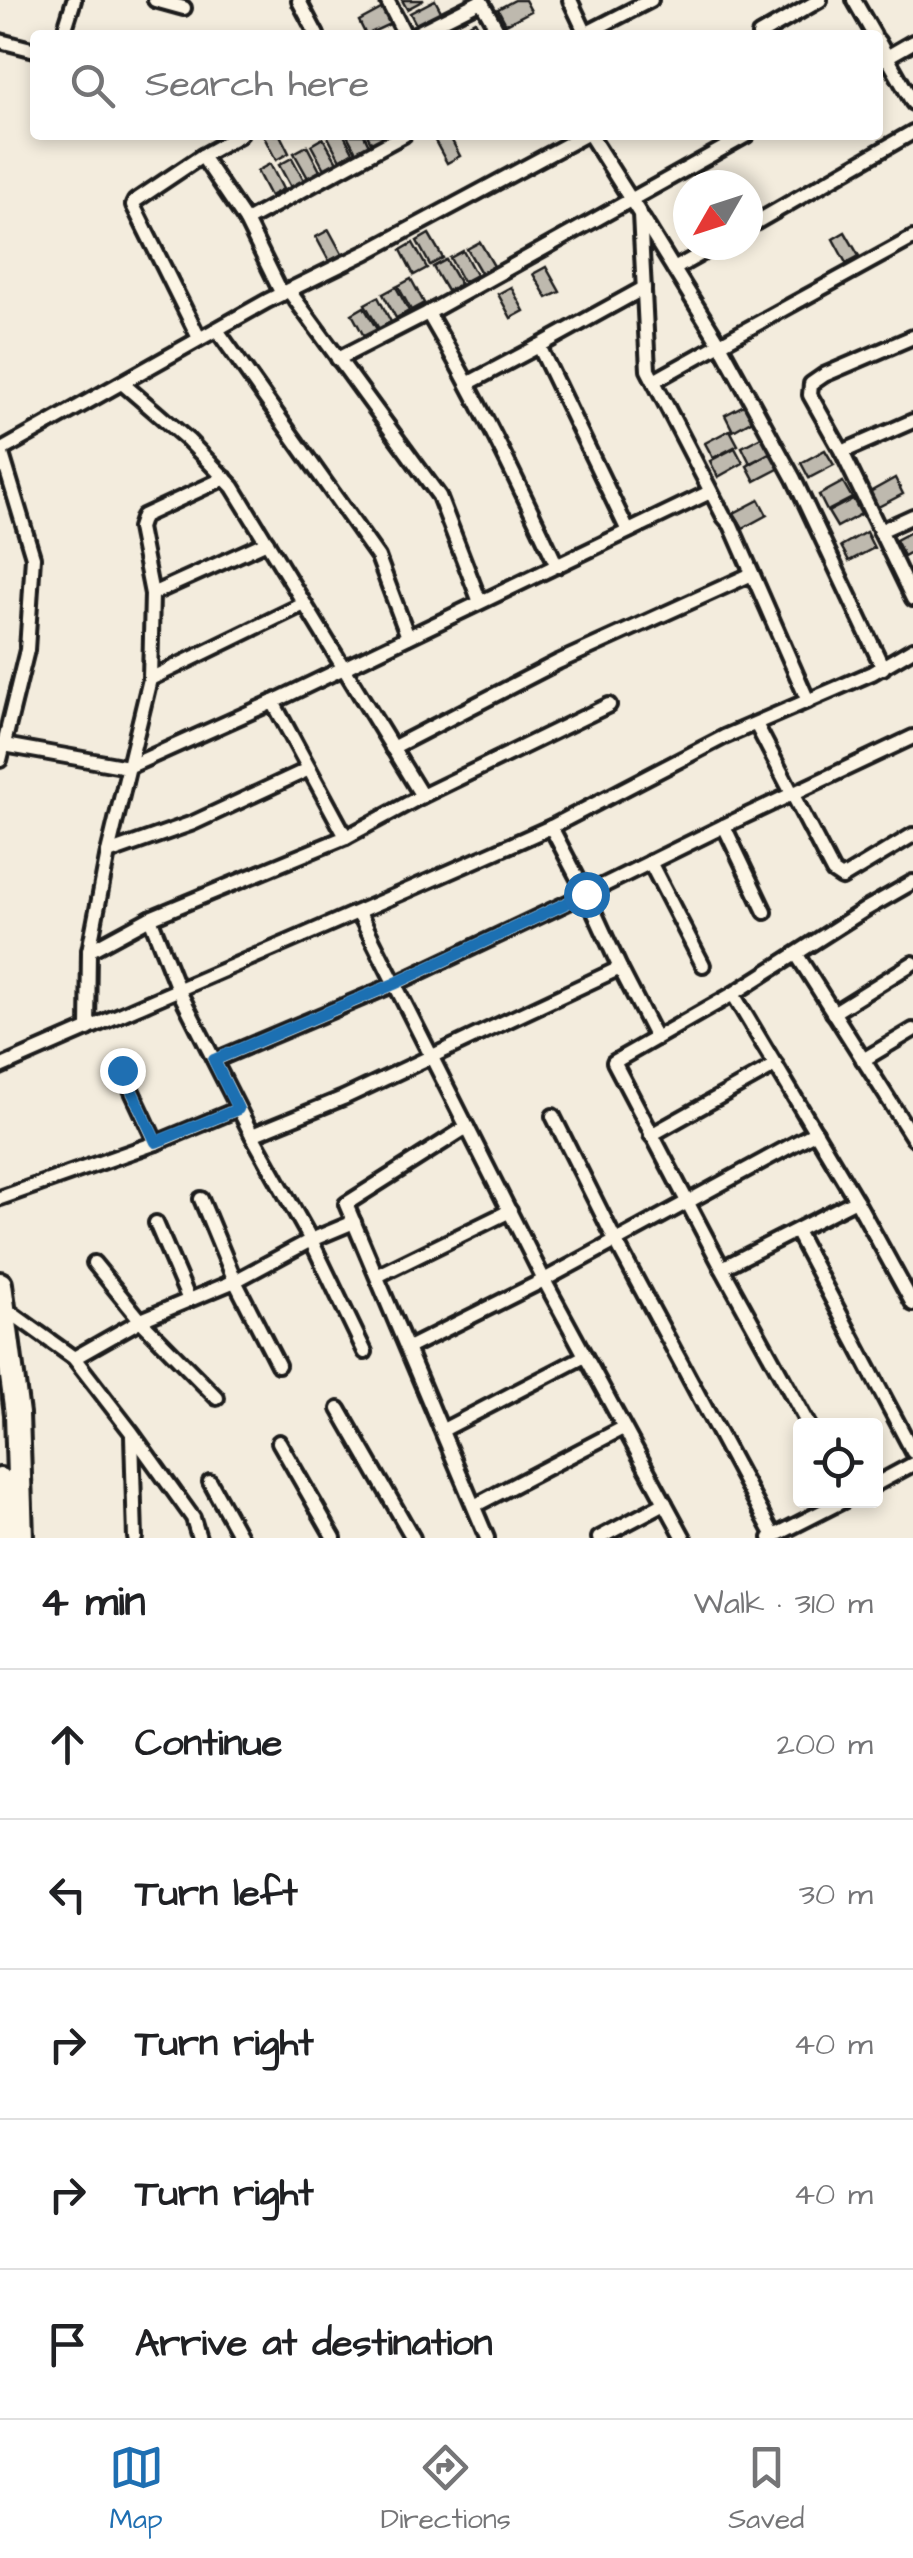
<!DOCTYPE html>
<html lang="en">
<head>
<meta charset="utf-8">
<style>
  body { margin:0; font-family:"Architects Daughter",sans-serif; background:#f6f6f6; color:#202124 }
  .controls { position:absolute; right:30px; bottom:30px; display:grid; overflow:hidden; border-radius:10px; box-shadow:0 5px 15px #0003 }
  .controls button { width:90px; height:90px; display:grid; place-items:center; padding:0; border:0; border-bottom:2px solid #e0e0e0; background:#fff; color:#202124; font:50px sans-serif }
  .compass { position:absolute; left:673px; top:170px; width:90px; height:90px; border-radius:50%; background:#fff; box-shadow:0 5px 15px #0003; rotate:231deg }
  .stop { position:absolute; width:30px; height:30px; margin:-22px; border:8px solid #1f6fb2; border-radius:50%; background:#fff }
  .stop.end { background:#1f6fb2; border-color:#fff; box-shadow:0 2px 10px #0008 }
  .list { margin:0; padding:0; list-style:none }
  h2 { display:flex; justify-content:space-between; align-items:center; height:130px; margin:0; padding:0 40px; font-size:42px }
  h2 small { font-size:32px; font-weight:400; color:#757577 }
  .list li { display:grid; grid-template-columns:65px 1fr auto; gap:30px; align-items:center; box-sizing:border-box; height:150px; padding:0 40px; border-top:2px solid #e0e0e0 }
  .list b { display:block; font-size:38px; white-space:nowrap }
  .list em { font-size:32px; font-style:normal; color:#757577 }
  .icon { flex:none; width:55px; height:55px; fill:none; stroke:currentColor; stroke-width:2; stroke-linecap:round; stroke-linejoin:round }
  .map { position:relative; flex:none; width:913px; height:1538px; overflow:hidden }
  .search { position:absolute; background:#fff; box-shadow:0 5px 15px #0003; left:30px; right:30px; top:30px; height:110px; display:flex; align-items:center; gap:25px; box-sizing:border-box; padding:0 35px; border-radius:10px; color:#757577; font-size:38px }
  .sheet { height:880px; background:#fff }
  nav { display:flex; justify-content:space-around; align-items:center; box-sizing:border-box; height:140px; border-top:2px solid #e0e0e0; background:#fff; font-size:28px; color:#757577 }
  nav a { display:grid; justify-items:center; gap:5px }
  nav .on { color:#1f6fb2 }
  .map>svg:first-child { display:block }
  .building { fill:#beb9ae; stroke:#1c1c1c; stroke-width:2.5 }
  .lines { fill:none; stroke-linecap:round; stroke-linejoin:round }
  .minor-casing { stroke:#1c1c1c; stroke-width:20 }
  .trunk-casing { stroke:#1c1c1c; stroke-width:30 }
  .minor { stroke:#fcf5e5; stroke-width:12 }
  .trunk { stroke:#fcf5e5; stroke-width:22 }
  .route { stroke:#1f6fb2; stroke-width:12 }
</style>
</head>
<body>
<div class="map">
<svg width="913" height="1538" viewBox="0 0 913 1538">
  <rect width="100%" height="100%" fill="#f3ecdd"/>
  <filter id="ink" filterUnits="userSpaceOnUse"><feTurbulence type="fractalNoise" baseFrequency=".01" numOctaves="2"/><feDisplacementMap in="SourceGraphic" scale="20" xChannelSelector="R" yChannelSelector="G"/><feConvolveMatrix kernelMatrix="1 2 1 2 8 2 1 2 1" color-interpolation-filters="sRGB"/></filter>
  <g filter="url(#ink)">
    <g class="building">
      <polygon points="402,0 424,0 407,9"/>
      <polygon points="435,0 443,15 418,28 410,13"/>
      <polygon points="515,0 525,0 531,11 506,24 498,9"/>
      <polygon points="383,8 392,23 366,35 359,21"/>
      <polygon points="475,21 483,35 466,35 462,28"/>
      <polygon points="263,135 280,135 289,153 276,160"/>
      <polygon points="327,135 344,135 353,152 340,160"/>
      <polygon points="347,135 364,135 369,145 356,152"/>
      <polygon points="367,135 384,135 385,137 372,144"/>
      <polygon points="441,135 449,135 460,156 447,163 434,139"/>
      <polygon points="323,138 337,162 324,169 311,145"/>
      <polygon points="307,146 320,171 308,178 294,153"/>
      <polygon points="292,158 305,182 292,189 279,165"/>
      <polygon points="270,164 283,189 270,196 257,171"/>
      <polygon points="329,230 342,254 329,261 316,237"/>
      <polygon points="845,232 859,256 846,263 833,239"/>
      <polygon points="429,234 443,258 430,265 417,241"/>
      <polygon points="480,242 494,266 481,273 467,249"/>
      <polygon points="413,243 427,268 414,275 401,250"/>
      <polygon points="463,251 476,275 463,282 450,258"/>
      <polygon points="446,260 460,284 447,291 433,267"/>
      <polygon points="546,267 560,292 547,298 533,274"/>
      <polygon points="411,279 424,303 411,310 398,286"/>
      <polygon points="396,287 409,311 396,318 383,294"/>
      <polygon points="511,287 524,311 511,318 498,294"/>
      <polygon points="378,297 391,322 379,329 365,304"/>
      <polygon points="364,307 378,331 365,338 352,314"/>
      <polygon points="750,402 758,417 733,431 725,415"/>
      <polygon points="730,430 738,445 713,458 705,443"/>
      <polygon points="767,434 775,450 750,463 742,447"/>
      <polygon points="735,448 743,463 718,477 710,461"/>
      <polygon points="825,450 834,465 809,478 801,463"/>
      <polygon points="772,452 780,468 755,481 747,466"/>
      <polygon points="895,478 903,494 878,507 870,492"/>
      <polygon points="843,482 852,498 827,511 819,495"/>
      <polygon points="853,499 861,514 837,527 828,512"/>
      <polygon points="759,500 767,515 743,528 734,513"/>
      <polygon points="913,531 913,551 904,556 896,540"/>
      <polygon points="866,532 874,548 849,561 841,546"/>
    </g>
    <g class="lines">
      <defs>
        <g id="minor">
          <polyline points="155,0 184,8"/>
          <polyline points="387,0 405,35"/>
          <polyline points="570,0 586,34"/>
          <polyline points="854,0 874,35"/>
          <polyline points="299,1 317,35"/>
          <polyline points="63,35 74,0"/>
          <polyline points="413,35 481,1 500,35"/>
          <polyline points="583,35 651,0"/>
          <polyline points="759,35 820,0"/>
          <polyline points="0,41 35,50"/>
          <polyline points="878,41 913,103"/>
          <polyline points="878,62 913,42"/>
          <polyline points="240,135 202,156 246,221 282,294"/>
          <polyline points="590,135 640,214 648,370 724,517 731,525 808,701"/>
          <polyline points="643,219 720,344 654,381"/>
          <polyline points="246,221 404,135"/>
          <polyline points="748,227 913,132"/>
          <polyline points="674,269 717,245"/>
          <polyline points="289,291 439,496 480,602"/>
          <path d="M428,313c48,82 89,167 129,253"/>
          <polyline points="217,330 378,557 408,637"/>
          <polyline points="913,337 824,375 811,384 810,395 842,452 913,599"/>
          <polyline points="199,338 133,205 135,201 202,156"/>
          <polyline points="338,359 428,313 747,135"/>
          <polyline points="122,383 188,440 233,487 422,796 609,705"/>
          <polyline points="469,383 539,346"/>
          <polyline points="0,451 267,301 367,252 585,135"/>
          <polyline points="842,452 913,421"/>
          <polyline points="225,478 143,516 139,528 152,594 267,542"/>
          <polyline points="628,531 539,346 644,288"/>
          <polyline points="880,531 913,516"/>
          <polyline points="883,668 794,479 720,344 913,238"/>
          <polyline points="150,679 304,604"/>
          <polyline points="273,702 710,492"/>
          <polyline points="756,724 833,872 842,878 913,835"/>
          <polyline points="4,745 128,767 273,702 346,837 150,918 89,951"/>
          <polyline points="392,748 558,662 752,574"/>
          <polyline points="0,760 27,650 33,557 1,451"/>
          <polyline points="724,826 765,912"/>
          <polyline points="551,827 724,737 872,673 913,649"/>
          <polyline points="346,837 422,796"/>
          <polyline points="108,853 193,823 309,769"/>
          <polyline points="650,862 703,965"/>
          <polyline points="359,913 467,1127"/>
          <polyline points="150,918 178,989 252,1135 343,1098 620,968 586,894 724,826 913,737"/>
          <polyline points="797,955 913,1138"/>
          <polyline points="620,968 656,1038"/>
          <polyline points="733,994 856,1200"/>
          <polyline points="833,1013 913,963"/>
          <polyline points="88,1029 89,951 108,853 150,679 152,594"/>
          <polyline points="863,1060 913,1030"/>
          <path d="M0,1067c184,-81 368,-158 551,-240l35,67 -191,90 -180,76"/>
          <polyline points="122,1070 156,1143"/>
          <polyline points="553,1116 615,1240 774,1536"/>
          <polyline points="252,1135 311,1240 365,1352"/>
          <polyline points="651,1135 776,1065"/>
          <polyline points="0,1198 156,1143 238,1109"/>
          <polyline points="201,1199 235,1281 278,1365"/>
          <polyline points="156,1223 189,1300"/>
          <polyline points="796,1231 913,1452"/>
          <polyline points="94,1263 142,1322 217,1398"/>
          <polyline points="722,1268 614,1062 733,994 866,909 913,882"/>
          <polyline points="377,1276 510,1211"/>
          <polyline points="3,1307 74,1358 132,1433 193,1518 199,1538"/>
          <polyline points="408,1348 544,1280 816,1132"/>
          <polyline points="74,1358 141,1320 235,1281 311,1240 354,1222"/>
          <polyline points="339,1409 413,1538"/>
          <polyline points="809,1426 722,1268 856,1200 913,1304"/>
          <polyline points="443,1430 585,1356"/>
          <polyline points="132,1436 135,1538"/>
          <polyline points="279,1442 334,1538"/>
          <polyline points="210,1482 241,1538"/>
          <polyline points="876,1484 913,1464"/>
          <polyline points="474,1506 623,1428"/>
          <polyline points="487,1538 346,1204 467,1127 544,1280 684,1538"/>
          <polyline points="599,1538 665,1503"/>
          <polyline points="770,1538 845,1500"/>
        </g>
        <g id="trunk">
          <polyline points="0,1284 17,1414 21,1538"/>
          <polyline points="0,1480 5,1538"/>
        </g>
      </defs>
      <use href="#minor" class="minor-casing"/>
      <use href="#trunk" class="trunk-casing"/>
      <use href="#minor" class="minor"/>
      <use href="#trunk" class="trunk"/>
    </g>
  </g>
  <g class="lines" filter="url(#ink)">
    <polyline class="route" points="122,1070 156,1142 238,1109 214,1060 394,984 586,894"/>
  </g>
</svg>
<div class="controls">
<button><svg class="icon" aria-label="locate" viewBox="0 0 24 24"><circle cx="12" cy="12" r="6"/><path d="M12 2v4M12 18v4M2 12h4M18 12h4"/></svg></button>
</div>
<svg class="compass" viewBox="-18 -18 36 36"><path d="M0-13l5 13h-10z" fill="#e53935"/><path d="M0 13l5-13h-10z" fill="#757577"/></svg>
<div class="stop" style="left:586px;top:894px"></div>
<div class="stop end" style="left:122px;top:1070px"></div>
<div class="search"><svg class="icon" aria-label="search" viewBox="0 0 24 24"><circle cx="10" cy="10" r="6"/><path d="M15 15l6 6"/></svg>Search here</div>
</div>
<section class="sheet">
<h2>4 min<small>Walk · 310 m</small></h2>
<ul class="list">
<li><svg class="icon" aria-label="ahead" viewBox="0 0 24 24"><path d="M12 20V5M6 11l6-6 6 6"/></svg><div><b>Continue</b></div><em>200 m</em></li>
<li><svg class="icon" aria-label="left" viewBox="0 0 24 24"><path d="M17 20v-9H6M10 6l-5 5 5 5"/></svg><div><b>Turn left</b></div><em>30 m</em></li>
<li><svg class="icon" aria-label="right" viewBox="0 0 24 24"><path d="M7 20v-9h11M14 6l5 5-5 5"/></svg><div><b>Turn right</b></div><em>40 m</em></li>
<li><svg class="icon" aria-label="right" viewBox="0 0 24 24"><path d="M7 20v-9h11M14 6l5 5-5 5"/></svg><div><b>Turn right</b></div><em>40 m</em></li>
<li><svg class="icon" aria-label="arrive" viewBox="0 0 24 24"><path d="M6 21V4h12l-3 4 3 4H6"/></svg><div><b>Arrive at destination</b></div></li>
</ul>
</section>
<nav>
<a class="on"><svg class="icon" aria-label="map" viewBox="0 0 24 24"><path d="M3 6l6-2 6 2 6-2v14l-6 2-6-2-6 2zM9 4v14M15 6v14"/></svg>Map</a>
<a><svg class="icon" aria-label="directions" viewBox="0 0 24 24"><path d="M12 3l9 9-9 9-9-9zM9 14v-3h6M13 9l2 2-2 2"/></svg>Directions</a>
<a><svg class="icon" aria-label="saved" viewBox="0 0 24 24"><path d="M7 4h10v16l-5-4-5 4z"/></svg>Saved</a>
</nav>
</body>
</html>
